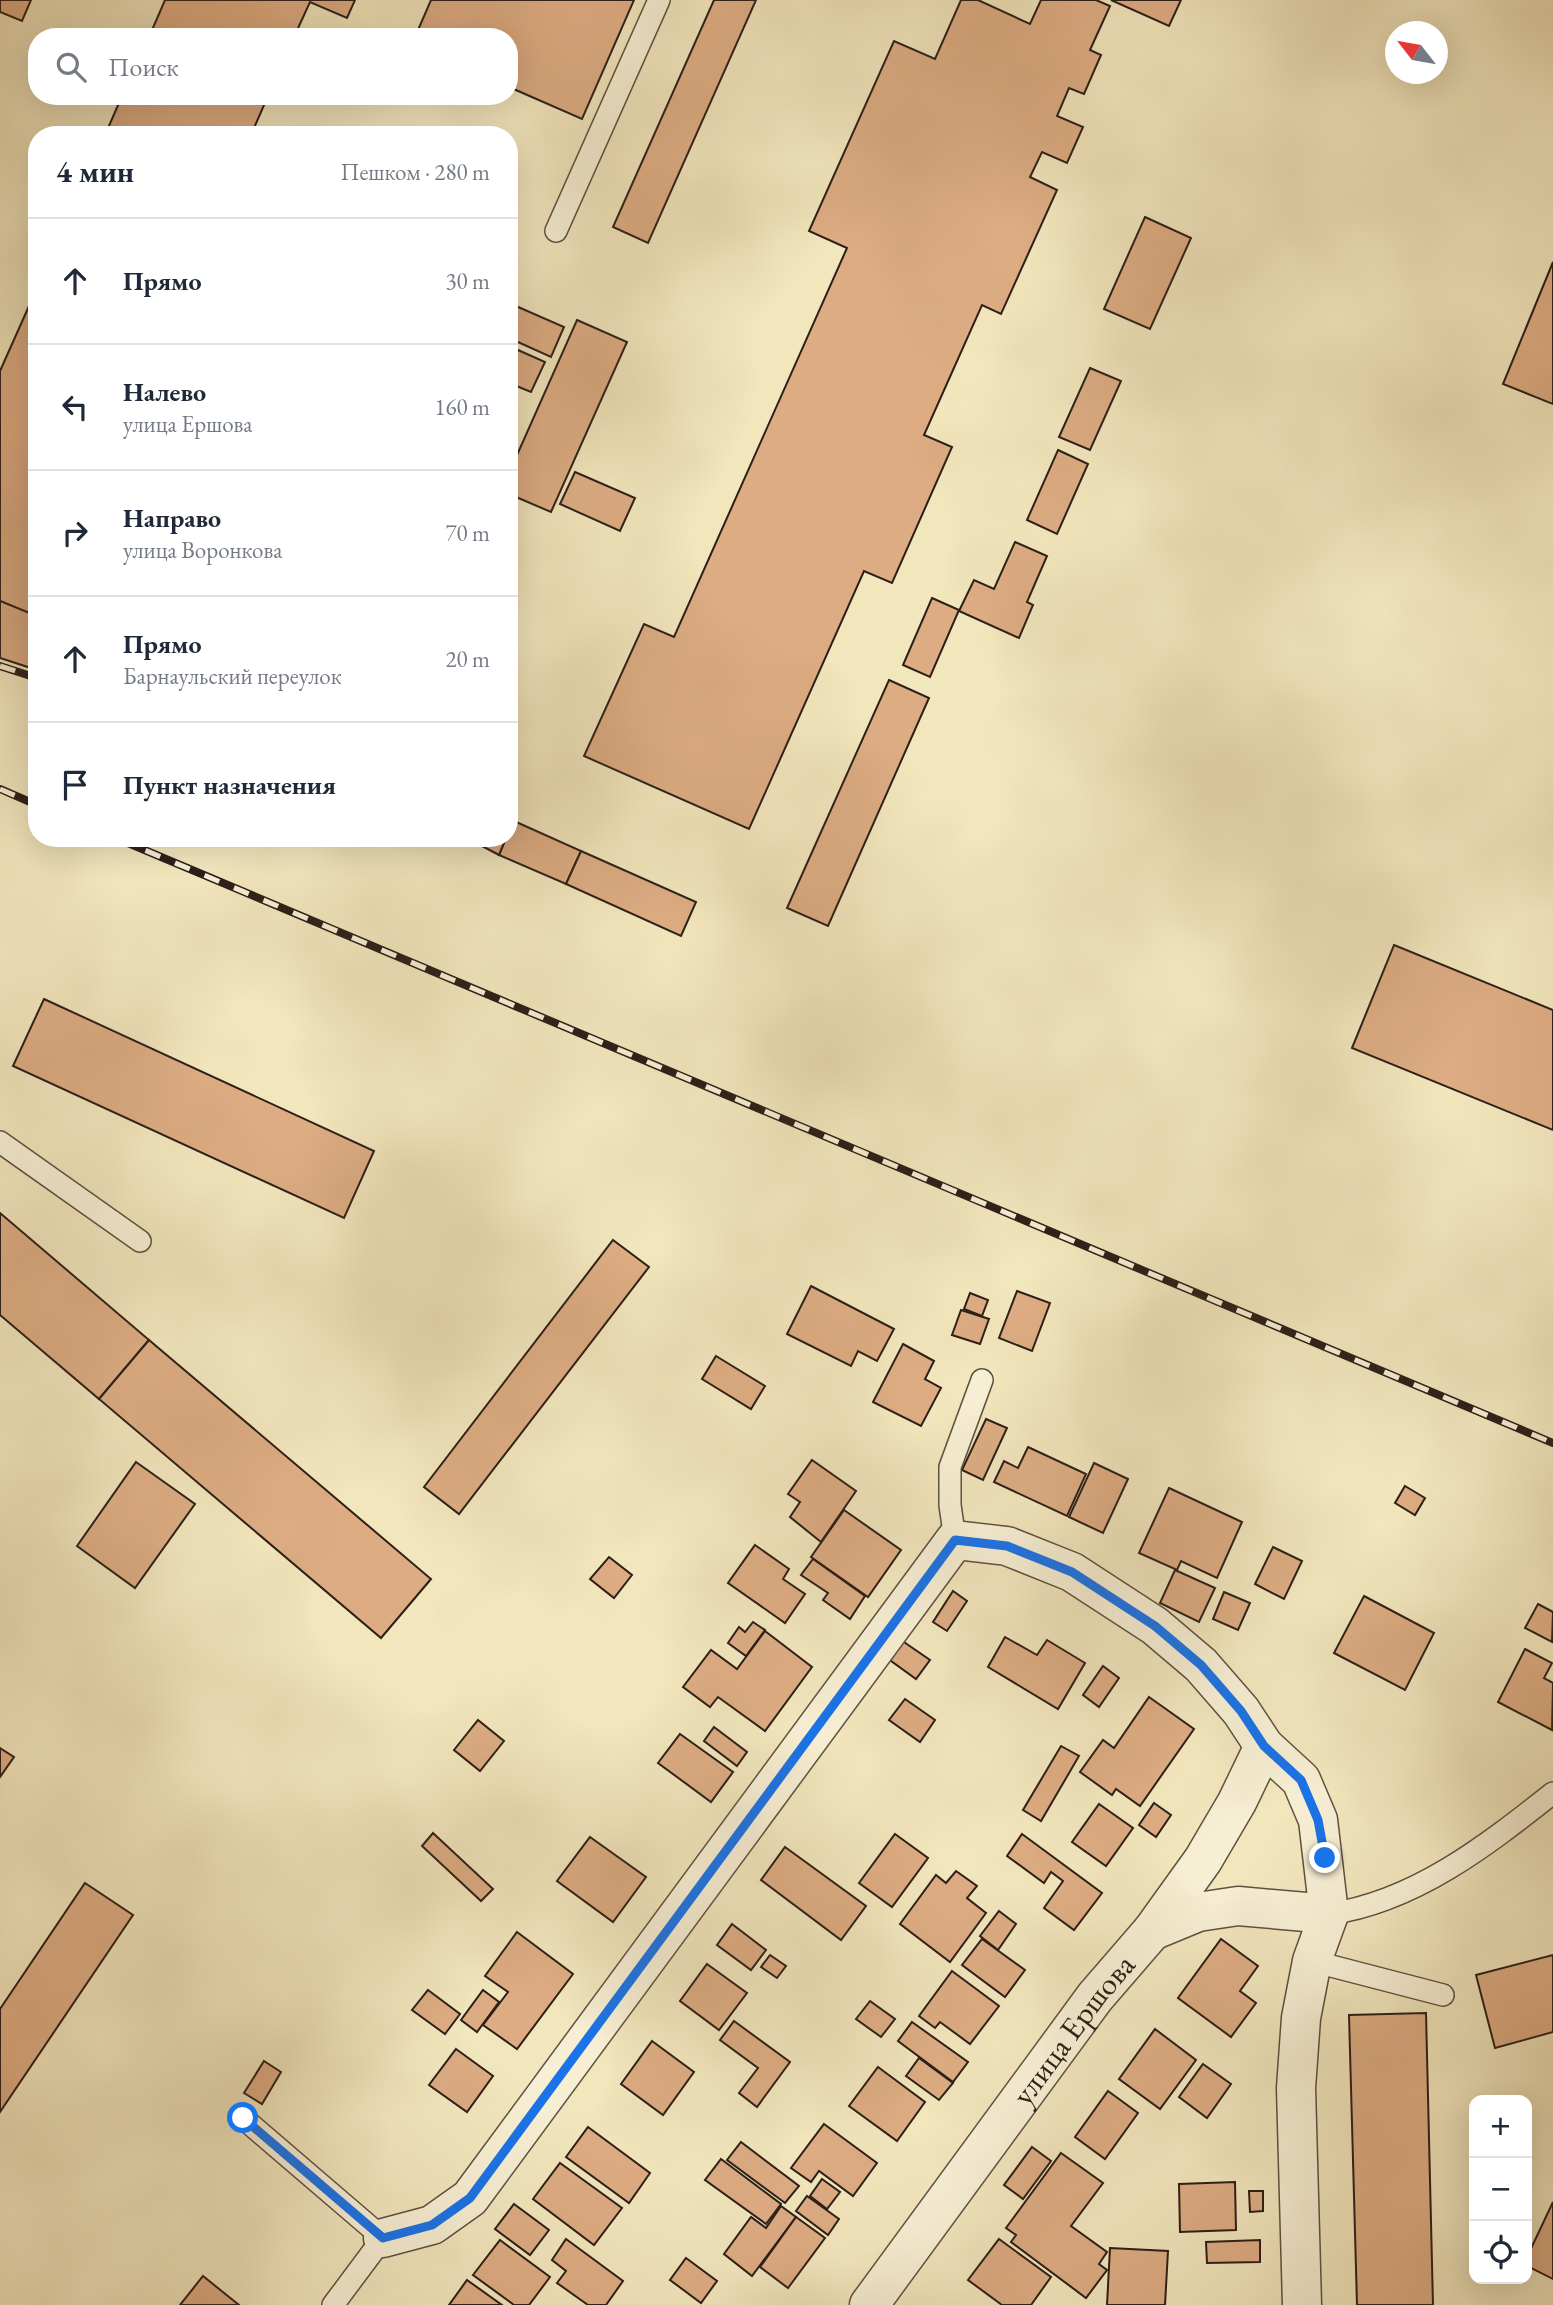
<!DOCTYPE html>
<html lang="ru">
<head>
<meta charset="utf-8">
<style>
  body { margin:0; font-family:"EB Garamond",serif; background:#f6f6f7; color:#1f2937 }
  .controls { position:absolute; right:21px; bottom:21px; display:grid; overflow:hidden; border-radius:14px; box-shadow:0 7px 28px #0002 }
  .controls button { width:63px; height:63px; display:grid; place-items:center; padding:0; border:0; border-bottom:2px solid #e0e1e3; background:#fff; color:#1f2937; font:35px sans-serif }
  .compass { position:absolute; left:1385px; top:21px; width:63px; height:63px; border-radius:50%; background:#fff; box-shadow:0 7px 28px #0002; rotate:301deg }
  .stop { position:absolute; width:21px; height:21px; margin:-16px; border:5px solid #1a73e8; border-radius:50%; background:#fff }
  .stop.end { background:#1a73e8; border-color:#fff; box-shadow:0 2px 7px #0008 }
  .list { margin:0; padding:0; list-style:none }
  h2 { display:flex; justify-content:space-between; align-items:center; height:91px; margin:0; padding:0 28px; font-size:30px }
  h2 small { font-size:23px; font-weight:400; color:#747a83 }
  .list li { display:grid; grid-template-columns:46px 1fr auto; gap:21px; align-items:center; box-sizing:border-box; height:126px; padding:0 28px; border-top:2px solid #e0e1e3 }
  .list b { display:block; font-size:26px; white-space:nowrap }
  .list p { margin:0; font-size:23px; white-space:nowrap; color:#747a83 }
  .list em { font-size:23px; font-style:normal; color:#747a83 }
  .icon { flex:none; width:38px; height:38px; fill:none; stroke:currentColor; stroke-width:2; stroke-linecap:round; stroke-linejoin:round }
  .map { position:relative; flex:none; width:1553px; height:2305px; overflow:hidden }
  .search { position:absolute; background:#fff; box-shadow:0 7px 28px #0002; left:28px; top:28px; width:490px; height:77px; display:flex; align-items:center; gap:18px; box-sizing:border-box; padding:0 24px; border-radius:28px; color:#747a83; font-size:26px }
  .panel { position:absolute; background:#fff; box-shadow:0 7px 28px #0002; left:28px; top:126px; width:490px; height:721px; border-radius:28px }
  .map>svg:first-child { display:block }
  .building { fill:#ddac83; stroke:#2c1f18; stroke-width:2 }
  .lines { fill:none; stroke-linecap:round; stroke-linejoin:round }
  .service-casing { stroke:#5e5141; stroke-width:24 }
  .minor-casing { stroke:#5e5141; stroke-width:41 }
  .service { stroke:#f7efd4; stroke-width:21 }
  .minor { stroke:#f7efd4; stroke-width:38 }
  .rail-casing { stroke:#2c1f18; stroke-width:8 }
  .rail { stroke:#f7efd4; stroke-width:5; stroke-dasharray:16; stroke-linecap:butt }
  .route { stroke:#1a73e8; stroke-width:9 }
  .labels { text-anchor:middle; stroke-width:7; stroke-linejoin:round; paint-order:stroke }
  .street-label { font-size:32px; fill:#2c1f18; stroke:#f7efd4 }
</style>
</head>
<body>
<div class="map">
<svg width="1553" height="2305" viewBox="0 0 1553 2305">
  <rect width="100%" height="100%" fill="#f2e6bd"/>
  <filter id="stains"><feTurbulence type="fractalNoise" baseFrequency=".00286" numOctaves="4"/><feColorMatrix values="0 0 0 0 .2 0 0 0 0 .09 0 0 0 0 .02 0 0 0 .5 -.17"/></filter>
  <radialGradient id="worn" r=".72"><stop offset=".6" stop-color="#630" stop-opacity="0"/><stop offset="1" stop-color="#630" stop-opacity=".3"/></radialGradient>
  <g class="building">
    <polygon points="0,0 31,0 22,21 0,12"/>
    <polygon points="165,0 355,0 347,18 310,2 294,37 149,37"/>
    <polygon points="431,0 634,0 582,119 509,87 509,37 415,37"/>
    <polygon points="714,0 756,0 648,243 613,227"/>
    <polygon points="961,0 978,0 1030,24 1041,0 1096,0 1110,6 1090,50 1101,55 1084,94 1069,88 1057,116 1083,127 1067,163 1042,152 1030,177 1057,190 1001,314 982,305 924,435 952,447 892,583 864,571 749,829 584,756 644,624 674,637 847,248 809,231 894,41 935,59"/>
    <polygon points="1111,0 1181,0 1169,26"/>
    <polygon points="122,96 268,96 251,135 105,135"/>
    <polygon points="1145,217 1191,238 1150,329 1104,309"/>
    <polygon points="509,254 517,257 509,275"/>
    <polygon points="1553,262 1553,404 1503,384"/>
    <polygon points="37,288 37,616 36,617 0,601 0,371"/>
    <polygon points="509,303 564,327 551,357 509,338"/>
    <polygon points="577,320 627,342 551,512 509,494 509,473"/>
    <polygon points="509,346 545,362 531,392 509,383"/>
    <polygon points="1090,368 1121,381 1090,450 1059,437"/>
    <polygon points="1058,450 1088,464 1057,534 1027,520"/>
    <polygon points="575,472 635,498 620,531 560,504"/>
    <polygon points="1015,542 1047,556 1027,602 1033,605 1019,638 959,611 974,580 994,589"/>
    <polygon points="932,598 959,610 930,677 903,665"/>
    <polygon points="0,601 37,616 37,670 0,658"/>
    <polygon points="889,680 929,698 828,926 787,908"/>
    <polygon points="514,821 581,851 566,884 499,855 506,838 509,838"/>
    <polygon points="467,838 506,838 499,855"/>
    <polygon points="581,851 696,902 681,936 566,884"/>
    <polygon points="1394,945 1553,1010 1553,1130 1352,1048"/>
    <polygon points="44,999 374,1151 344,1218 13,1066"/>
    <polygon points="0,1213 149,1340 99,1399 0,1315"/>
    <polygon points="613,1240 649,1267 459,1514 424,1487"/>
    <polygon points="811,1286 894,1329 877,1361 858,1351 851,1366 787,1334"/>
    <polygon points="1017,1291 1050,1303 1032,1351 999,1338"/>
    <polygon points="970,1293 988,1300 982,1316 964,1309"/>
    <polygon points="961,1310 989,1319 980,1344 952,1335"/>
    <polygon points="149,1340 431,1579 381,1638 99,1399"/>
    <polygon points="903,1344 934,1361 925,1379 941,1388 921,1426 873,1402"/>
    <polygon points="716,1356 765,1386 751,1409 702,1379"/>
    <polygon points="986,1419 1007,1428 983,1480 962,1470"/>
    <polygon points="1028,1447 1086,1474 1067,1516 994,1482 1004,1461 1018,1468"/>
    <polygon points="812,1460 856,1491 821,1542 790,1517 800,1502 788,1494"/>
    <polygon points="136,1462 195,1504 135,1588 77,1546"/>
    <polygon points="1094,1463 1128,1479 1103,1533 1069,1517"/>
    <polygon points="1405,1486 1425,1498 1415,1515 1395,1503"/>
    <polygon points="1169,1488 1242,1522 1217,1578 1181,1561 1177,1570 1139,1553"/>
    <polygon points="844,1510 901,1550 868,1597 811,1557"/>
    <polygon points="755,1545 789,1569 783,1579 805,1594 785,1623 728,1583"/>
    <polygon points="1273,1547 1302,1561 1284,1599 1255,1584"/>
    <polygon points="609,1557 632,1575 614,1598 590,1579"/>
    <polygon points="813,1559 865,1596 850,1619 823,1600 828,1593 801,1575"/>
    <polygon points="1175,1570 1215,1588 1199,1622 1160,1603"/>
    <polygon points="953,1591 967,1601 947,1631 933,1622"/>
    <polygon points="1224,1592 1250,1603 1238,1630 1213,1619"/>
    <polygon points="1364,1596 1434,1633 1405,1690 1334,1653"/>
    <polygon points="1538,1604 1553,1612 1552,1642 1525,1628"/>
    <polygon points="753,1622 765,1630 746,1656 728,1643 739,1627 745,1632"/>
    <polygon points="765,1631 812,1667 765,1731 718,1697 710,1707 683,1687 711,1650 737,1669"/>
    <polygon points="1005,1637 1037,1655 1047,1640 1085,1663 1058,1709 988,1667"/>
    <polygon points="901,1640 930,1660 916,1679 887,1658"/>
    <polygon points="1525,1649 1552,1663 1544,1678 1553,1683 1552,1730 1498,1702"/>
    <polygon points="1103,1666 1119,1678 1099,1707 1083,1695"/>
    <polygon points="1149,1697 1194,1729 1140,1806 1116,1789 1112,1795 1080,1772 1103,1740 1114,1748"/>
    <polygon points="905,1699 935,1720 920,1742 889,1720"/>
    <polygon points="478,1720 504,1741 480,1771 454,1750"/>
    <polygon points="714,1727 747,1752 737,1766 704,1741"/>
    <polygon points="680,1734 733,1772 711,1802 658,1763"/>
    <polygon points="1061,1746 1079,1756 1041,1821 1023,1810"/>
    <polygon points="0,1748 14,1757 0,1777"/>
    <polygon points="1154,1803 1171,1815 1156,1837 1139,1825"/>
    <polygon points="1099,1804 1133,1828 1106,1866 1072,1842"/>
    <polygon points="433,1833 493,1889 481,1901 422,1846"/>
    <polygon points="895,1834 928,1858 892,1907 859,1883"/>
    <polygon points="1022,1834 1102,1893 1074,1930 1044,1908 1063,1881 1051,1872 1044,1883 1007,1856"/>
    <polygon points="590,1837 646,1877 613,1922 557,1881"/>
    <polygon points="785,1847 866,1906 841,1940 761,1880"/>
    <polygon points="956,1871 977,1886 967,1898 986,1913 950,1962 900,1924 936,1875 946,1883"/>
    <polygon points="85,1883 133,1915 0,2112 0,2009"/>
    <polygon points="999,1911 1016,1924 998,1950 980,1936"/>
    <polygon points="732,1924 766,1950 751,1970 717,1945"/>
    <polygon points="517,1932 573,1974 517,2049 483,2025 508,1992 485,1976"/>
    <polygon points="982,1939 1025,1970 1005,1997 962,1965"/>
    <polygon points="1221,1939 1258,1966 1240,1991 1256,2003 1231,2037 1178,1998"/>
    <polygon points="770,1955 786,1966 777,1978 761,1967"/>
    <polygon points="1553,1955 1553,2032 1495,2048 1476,1975"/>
    <polygon points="707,1964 747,1993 719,2030 680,2001"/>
    <polygon points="952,1971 999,2006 970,2044 940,2022 935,2028 919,2016"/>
    <polygon points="428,1990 460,2014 445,2034 412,2010"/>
    <polygon points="483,1990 499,2002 477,2032 461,2020"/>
    <polygon points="870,2001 895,2019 881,2037 856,2019"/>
    <polygon points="1426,2013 1433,2305 1357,2305 1349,2015"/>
    <polygon points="734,2021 790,2062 757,2107 739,2093 758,2068 720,2040"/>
    <polygon points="912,2022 968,2062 953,2082 898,2041"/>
    <polygon points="1155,2029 1196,2060 1160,2109 1119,2079"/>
    <polygon points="652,2041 694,2072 663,2115 621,2084"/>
    <polygon points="456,2049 493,2076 467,2112 429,2085"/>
    <polygon points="919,2058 953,2083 939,2100 906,2076"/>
    <polygon points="264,2061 281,2072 262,2104 244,2093"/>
    <polygon points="1203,2064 1231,2084 1207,2118 1179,2097"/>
    <polygon points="878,2067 925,2102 897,2141 849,2106"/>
    <polygon points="1108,2091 1138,2113 1105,2159 1075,2137"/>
    <polygon points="824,2124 877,2163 853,2196 819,2171 811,2182 791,2168"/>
    <polygon points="588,2127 650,2173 629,2203 566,2157"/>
    <polygon points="741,2142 799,2186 785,2203 727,2160"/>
    <polygon points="1032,2147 1051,2161 1023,2199 1004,2185"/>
    <polygon points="1061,2153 1103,2183 1071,2226 1107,2252 1099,2264 1107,2270 1086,2298 1011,2242 1016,2235 1006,2228"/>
    <polygon points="721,2159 781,2204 766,2224 705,2180"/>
    <polygon points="560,2163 622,2208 594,2245 533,2199"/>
    <polygon points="822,2179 840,2192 827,2209 810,2196"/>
    <polygon points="1235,2182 1236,2230 1180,2232 1179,2184"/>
    <polygon points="1249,2191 1263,2191 1263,2211 1250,2212"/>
    <polygon points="807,2196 839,2219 828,2235 796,2211"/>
    <polygon points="1553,2202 1553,2279 1527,2266 1527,2257"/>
    <polygon points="514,2204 549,2230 530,2255 495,2229"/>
    <polygon points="781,2206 796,2217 752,2276 724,2254 751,2217 766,2228"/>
    <polygon points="796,2217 825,2238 788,2288 760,2267"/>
    <polygon points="566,2239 623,2281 606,2305 588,2305 557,2283 566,2271 552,2260"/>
    <polygon points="999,2239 1051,2277 1031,2305 1002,2305 968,2280"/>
    <polygon points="500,2240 550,2277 529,2305 514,2305 473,2275"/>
    <polygon points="1260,2240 1260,2262 1207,2263 1206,2242"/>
    <polygon points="1110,2248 1168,2251 1165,2305 1107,2305"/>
    <polygon points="686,2258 717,2281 701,2303 670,2280"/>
    <polygon points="203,2276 239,2305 180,2305"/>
    <polygon points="467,2280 502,2305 449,2305"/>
  </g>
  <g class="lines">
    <defs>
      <g id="service">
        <polyline points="556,231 659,0"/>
        <polyline points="0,1142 140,1241"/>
        <polyline points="955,1540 950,1505 950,1467 982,1380"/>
        <path d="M1329,1914c86,-12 158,-69 224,-121"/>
        <polyline points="1312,1961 1443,1995"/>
        <polyline points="243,2118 383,2238 333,2305"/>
      </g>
      <g id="minor">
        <polyline points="1152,1931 1198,1912 1238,1906 1329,1914"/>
        <polyline points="383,2238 432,2225 470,2198 955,1540 1007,1546 1072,1572 1155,1626 1201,1665 1241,1711 1264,1746 1301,1780 1318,1820 1329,1914 1312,1961 1301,2018 1296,2088 1302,2305"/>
        <path id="s1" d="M869,2305l226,-308 57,-66 51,-71 34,-58 27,-56"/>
      </g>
    </defs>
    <use href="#service" class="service-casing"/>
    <use href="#minor" class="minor-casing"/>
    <use href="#service" class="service"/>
    <use href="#minor" class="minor"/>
    <defs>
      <g id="rail">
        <polyline points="0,666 37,678"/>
        <polyline points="0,789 37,805"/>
        <polyline points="116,838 1553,1443"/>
      </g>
    </defs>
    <use href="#rail" class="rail-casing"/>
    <use href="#rail" class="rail"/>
  </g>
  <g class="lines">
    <polyline class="route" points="243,2118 383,2238 432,2225 470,2198 955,1540 1007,1546 1072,1572 1155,1626 1201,1665 1241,1711 1264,1746 1301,1780 1318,1820 1325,1858"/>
  </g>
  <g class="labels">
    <g class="street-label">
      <text dy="11" stroke="none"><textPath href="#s1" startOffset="343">улица Ершова</textPath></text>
    </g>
  </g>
  <rect width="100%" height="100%" filter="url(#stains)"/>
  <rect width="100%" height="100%" fill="url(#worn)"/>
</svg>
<div class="controls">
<button>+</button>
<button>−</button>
<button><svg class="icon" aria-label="locate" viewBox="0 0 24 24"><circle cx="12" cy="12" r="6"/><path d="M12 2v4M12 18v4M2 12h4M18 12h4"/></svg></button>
</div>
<svg class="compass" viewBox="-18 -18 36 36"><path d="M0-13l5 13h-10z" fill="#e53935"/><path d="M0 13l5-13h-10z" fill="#747a83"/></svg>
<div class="stop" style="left:243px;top:2118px"></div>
<div class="stop end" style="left:1325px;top:1858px"></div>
<div class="search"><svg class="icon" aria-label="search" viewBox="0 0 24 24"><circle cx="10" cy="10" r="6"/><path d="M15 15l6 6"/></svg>Поиск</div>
<section class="panel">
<h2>4 мин<small>Пешком · 280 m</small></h2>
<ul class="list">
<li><svg class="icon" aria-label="ahead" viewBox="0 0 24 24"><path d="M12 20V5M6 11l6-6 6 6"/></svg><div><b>Прямо</b></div><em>30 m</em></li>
<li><svg class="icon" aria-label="left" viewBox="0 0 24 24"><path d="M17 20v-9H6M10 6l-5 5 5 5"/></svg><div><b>Налево</b><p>улица Ершова</p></div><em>160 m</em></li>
<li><svg class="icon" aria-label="right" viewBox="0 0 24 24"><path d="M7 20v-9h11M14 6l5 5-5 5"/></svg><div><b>Направо</b><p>улица Воронкова</p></div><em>70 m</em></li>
<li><svg class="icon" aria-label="ahead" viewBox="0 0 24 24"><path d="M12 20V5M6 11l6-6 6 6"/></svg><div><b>Прямо</b><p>Барнаульский переулок</p></div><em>20 m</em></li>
<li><svg class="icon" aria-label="arrive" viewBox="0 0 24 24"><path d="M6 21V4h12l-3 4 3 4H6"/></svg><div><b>Пункт назначения</b></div></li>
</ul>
</section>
</div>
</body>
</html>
